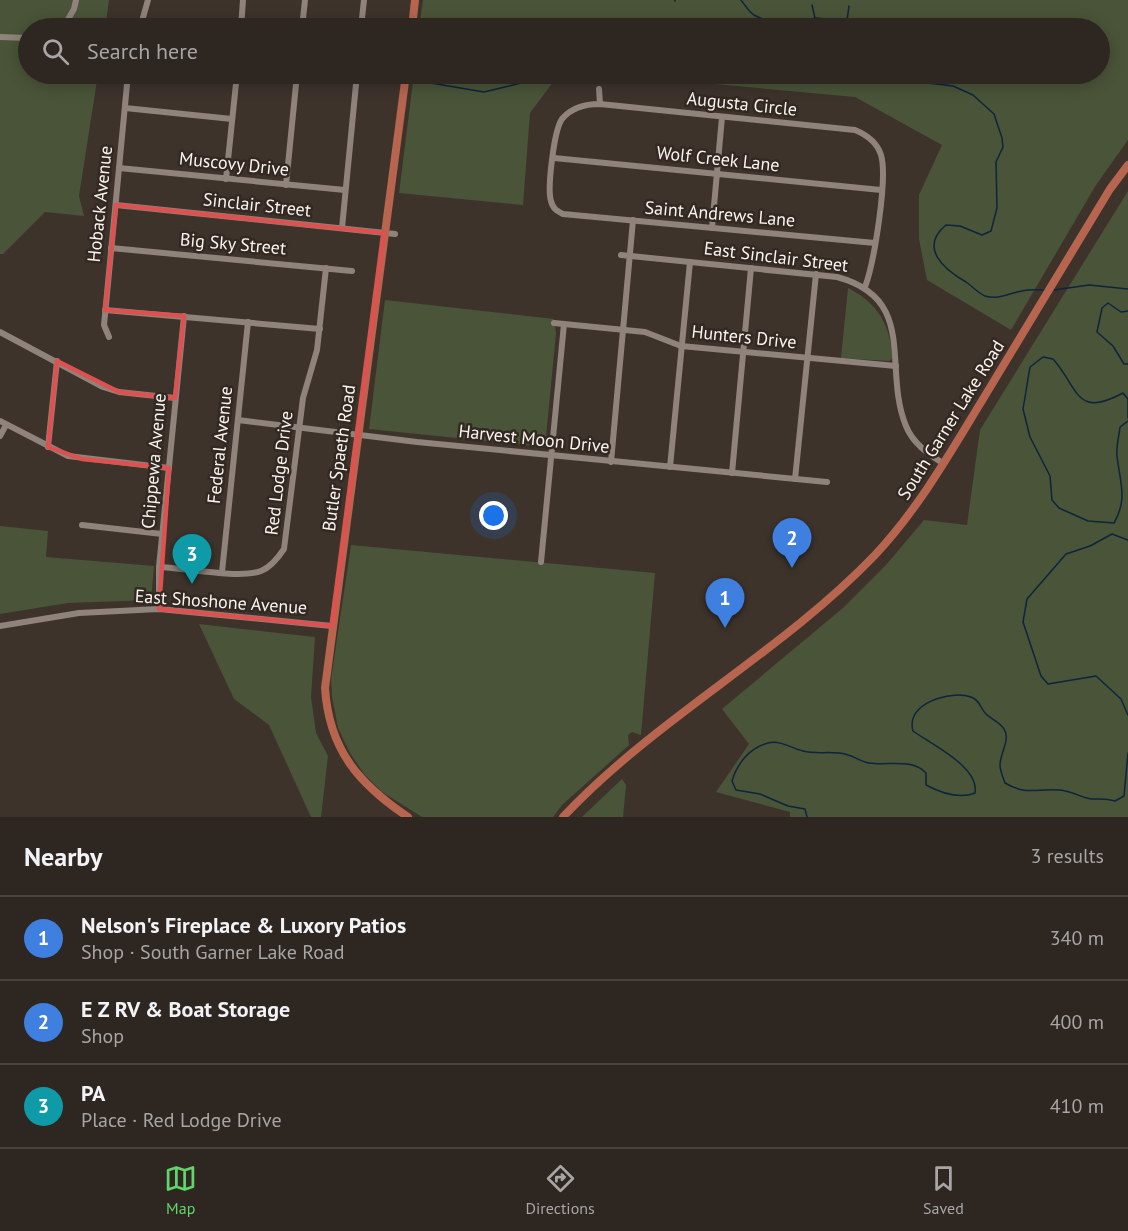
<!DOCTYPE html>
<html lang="en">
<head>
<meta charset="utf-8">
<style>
  body { margin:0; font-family:"PT Sans",sans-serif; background:#362e29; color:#f1f3f6 }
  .you { position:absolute; left:494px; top:516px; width:21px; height:21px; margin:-15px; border:4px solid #fff; border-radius:50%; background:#1a73e8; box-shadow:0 0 0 9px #1a73e833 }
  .badge { display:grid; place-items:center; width:39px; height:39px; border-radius:50%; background:#61d46a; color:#fff; font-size:20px; font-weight:700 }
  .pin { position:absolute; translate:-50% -50px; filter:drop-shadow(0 2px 3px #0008) }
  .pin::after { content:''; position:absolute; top:32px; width:21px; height:18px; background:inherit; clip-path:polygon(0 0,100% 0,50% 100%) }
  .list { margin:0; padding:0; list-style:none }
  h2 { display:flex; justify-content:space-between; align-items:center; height:78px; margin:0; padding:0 24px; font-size:26px }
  h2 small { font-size:20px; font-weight:400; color:#a7a5a5 }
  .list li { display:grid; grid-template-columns:39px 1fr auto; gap:18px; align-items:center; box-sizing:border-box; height:84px; padding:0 24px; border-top:2px solid #49433e }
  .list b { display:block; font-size:22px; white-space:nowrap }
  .list p { margin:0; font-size:20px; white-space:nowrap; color:#a7a5a5 }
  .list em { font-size:20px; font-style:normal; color:#a7a5a5 }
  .icon { flex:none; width:33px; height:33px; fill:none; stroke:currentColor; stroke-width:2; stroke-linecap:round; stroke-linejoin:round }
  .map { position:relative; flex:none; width:1128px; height:817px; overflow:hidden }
  .search { position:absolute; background:#2e2620; box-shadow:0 3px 15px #0003; left:18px; right:18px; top:18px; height:66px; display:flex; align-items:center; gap:15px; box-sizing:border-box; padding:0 21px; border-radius:33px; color:#a7a5a5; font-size:22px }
  .sheet { height:330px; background:#2e2620 }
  nav { display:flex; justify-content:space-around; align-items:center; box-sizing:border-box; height:84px; border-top:2px solid #49433e; background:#2e2620; font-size:16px; color:#a7a5a5 }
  nav a { display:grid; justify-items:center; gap:3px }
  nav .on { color:#61d46a }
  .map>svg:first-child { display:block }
  .green { fill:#4a5438 }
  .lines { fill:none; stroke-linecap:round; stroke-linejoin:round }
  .stream { stroke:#0d253d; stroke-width:1.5 }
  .minor { stroke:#8f837b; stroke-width:6 }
  .major { stroke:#b7654f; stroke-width:8 }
  .marked { fill:none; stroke:#dd5150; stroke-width:4.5; stroke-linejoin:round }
  .labels { text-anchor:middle; stroke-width:5; stroke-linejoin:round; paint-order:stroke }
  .street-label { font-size:18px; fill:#faf4ef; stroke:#332922 }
</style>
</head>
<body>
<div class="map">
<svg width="1128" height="817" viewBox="0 0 1128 817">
  <rect width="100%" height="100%" fill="#3d332b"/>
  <g class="green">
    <polygon points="0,0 109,0 105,28 28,28 28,74 98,74 79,196 84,216 45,212 3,254 0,254"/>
    <polygon points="423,0 1128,0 1128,140 1096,185 1011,330 927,280 919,239 919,195 942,145 855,97 639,77 636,74 1100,74 1100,28 419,28"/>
    <polygon points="414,74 559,74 530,113 523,205 399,193"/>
    <polygon points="1128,191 1128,817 790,817 790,812 716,792 749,744 722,709 843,608 886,565 924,520 967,525 980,430"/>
    <path d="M848,288c30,15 43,38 44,71l-3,2 -48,-3z"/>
    <polygon points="385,300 554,319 556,333 545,447 369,429"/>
    <polygon points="0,526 48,531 46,557 154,566 151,600 68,603 0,614"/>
    <polygon points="351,545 655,573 641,735 632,732 628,735 629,745 562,805 553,817 422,817 382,792 364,774 350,753 338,728 332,697 331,679"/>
    <polygon points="199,624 315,637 311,697 316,733 328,756 321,817 311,817 269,725 234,699"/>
    <polygon points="622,779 626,785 623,817 582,817"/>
  </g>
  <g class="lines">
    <g class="stream">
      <path d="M741,0c4,5 8,12 13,15 16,9 45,11 61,3l-3,-13"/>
      <polyline points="675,1 675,0"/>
      <polyline points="816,18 825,19"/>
      <polyline points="829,21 842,28"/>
      <polyline points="846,28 849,6"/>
      <path d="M853,74l100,12 20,9 21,19 8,24 1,9 -7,15 1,46 -6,23 -9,4 -22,-9 -14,-1c-28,23 -1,45 20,57 6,4 12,11 19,14 14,4 24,-3 37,-5 8,-2 16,-1 24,-1"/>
      <polyline points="425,82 484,92 521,83"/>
      <polyline points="1054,290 1089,285 1128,289"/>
      <polyline points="1128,311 1121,312 1108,303 1102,308 1097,332 1113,346 1124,364 1128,364"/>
      <path d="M1128,399l-5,-6c-48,26 -44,-5 -70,-34l-10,-2 -13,10 -7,42 7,28 20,39 2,24 7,8 29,13 26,2c14,-24 6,-41 3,-67 -1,-9 2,-20 3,-29l8,-6"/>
      <polyline points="1128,399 1128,418"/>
      <polyline points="1128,540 1112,534 1090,546 1066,554 1027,599 1023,622 1041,676 1048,684 1096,676 1121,699 1128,715"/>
      <path d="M807,817l-2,-8 -17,-3 -28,-12 -24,-4 -4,-9c5,-17 17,-33 36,-38 12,-3 23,5 35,8 15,4 30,-1 45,4 7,2 14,7 21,8 19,3 43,-5 57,10v12c15,8 34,14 49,8 5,-26 -44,-49 -62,-62 -8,-28 38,-41 58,-34 9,3 9,11 15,17 5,5 14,8 18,15 7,10 -4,24 -4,36 0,6 3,12 5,18 22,13 32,5 55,7 11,1 25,9 32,9 9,0 14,-1 23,2l9,-5 4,-43"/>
    </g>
    <g class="minor">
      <polyline points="63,28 74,9 76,0"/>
      <polyline points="140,28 148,0"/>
      <polyline points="241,28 243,0"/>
      <polyline points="302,28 305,0"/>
      <polyline points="361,28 364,0"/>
      <polyline points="0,37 28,38"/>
      <polyline points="353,74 405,81"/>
      <polyline points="599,89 600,104"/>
      <polyline points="125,108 232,119"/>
      <polyline points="554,158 881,190"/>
      <polyline points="119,168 345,190"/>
      <polyline points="226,179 237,74"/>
      <polyline points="286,185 297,74"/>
      <polyline points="116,205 395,234"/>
      <polyline points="342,228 357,74"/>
      <polyline points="712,228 722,117"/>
      <polyline points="111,248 352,271"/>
      <path d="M621,255l216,22c82,22 45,91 69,149 7,18 23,28 38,38"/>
      <path d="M865,287c9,-24 23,-109 16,-132 -4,-13 -14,-20 -26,-25l-255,-26c-14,0 -29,4 -38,15 -8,11 -15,70 -11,82 2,8 6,10 12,13l312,29"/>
      <polyline points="105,310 320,329"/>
      <polyline points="554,323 645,332 681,346 896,366"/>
      <polyline points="0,332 103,387 119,392 175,398"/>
      <polyline points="109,337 104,325 128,74"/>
      <polyline points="238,420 417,442 827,482"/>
      <polyline points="0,421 68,456 169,468"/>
      <polyline points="0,436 6,425"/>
      <polyline points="48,447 57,361"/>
      <polyline points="611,462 633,220"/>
      <polyline points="670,467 690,262"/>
      <polyline points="732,473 751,268"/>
      <polyline points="795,479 816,274"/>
      <polyline points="82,525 162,534"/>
      <polyline points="541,562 564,324"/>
      <path d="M159,567c25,1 81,12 102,4 10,-4 17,-13 23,-22l19,-151 14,-48 9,-82"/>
      <polyline points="222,572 248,322"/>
      <polyline points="159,609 159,567 184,316"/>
      <polyline points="0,626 79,613 159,609 332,626"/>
    </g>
    <g class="major">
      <polyline points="412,28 415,0"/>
      <path d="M406,74l-81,614c4,62 34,96 83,129"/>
      <path d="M563,817c93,-99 218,-164 312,-262 44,-47 75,-102 108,-156 43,-70 84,-140 127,-210l18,-24"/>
    </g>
  </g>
  <path class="marked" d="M116,205l268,28 -52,393 -173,-17 10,-141 -87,-9 -34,-12 9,-86 62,31 56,6 9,-82 -79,-6z"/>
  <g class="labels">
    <g class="street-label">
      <text transform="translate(742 104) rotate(6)" y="6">Augusta Circle</text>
      <text transform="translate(718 159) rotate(6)" y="6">Wolf Creek Lane</text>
      <text transform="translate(234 164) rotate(6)" y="6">Muscovy Drive</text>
      <text transform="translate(100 204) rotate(-84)" y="6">Hoback Avenue</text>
      <text transform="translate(257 205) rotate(6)" y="6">Sinclair Street</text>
      <text transform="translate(720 214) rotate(5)" y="6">Saint Andrews Lane</text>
      <text transform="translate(233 244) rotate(5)" y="6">Big Sky Street</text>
      <text transform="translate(776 257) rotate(7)" y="6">East Sinclair Street</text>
      <text transform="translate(744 337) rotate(6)" y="6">Hunters Drive</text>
      <text transform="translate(951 420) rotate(-58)" y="6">South Garner Lake Road</text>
      <text transform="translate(534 439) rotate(6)" y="6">Harvest Moon Drive</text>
      <text transform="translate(220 445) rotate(-84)" y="6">Federal Avenue</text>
      <text transform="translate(339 458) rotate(-82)" y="6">Butler Spaeth Road</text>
      <text transform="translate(154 461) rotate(-85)" y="6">Chippewa Avenue</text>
      <text transform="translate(279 473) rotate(-83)" y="6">Red Lodge Drive</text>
      <text transform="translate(221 602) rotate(4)" y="6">East Shoshone Avenue</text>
    </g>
  </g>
</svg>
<div class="you"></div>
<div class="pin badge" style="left:725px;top:628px;background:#3f7fe0">1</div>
<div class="pin badge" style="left:792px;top:568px;background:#3f7fe0">2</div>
<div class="pin badge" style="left:192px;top:584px;background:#0f9aa8">3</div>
<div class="search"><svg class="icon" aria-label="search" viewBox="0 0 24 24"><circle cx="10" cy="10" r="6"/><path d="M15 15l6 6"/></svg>Search here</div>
</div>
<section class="sheet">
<h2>Nearby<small>3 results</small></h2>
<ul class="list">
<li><span class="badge" style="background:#3f7fe0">1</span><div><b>Nelson's Fireplace &amp; Luxory Patios</b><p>Shop · South Garner Lake Road</p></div><em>340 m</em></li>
<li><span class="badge" style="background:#3f7fe0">2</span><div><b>E Z RV &amp; Boat Storage</b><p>Shop</p></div><em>400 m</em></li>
<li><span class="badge" style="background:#0f9aa8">3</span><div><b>PA</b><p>Place · Red Lodge Drive</p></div><em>410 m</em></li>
</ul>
</section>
<nav>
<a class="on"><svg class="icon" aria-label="map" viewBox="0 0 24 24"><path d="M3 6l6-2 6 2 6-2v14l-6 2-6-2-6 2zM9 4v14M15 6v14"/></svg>Map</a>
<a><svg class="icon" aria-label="directions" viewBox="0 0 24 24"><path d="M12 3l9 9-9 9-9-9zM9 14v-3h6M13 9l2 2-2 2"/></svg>Directions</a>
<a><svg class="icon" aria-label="saved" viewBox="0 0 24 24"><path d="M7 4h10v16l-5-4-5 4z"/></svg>Saved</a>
</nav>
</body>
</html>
